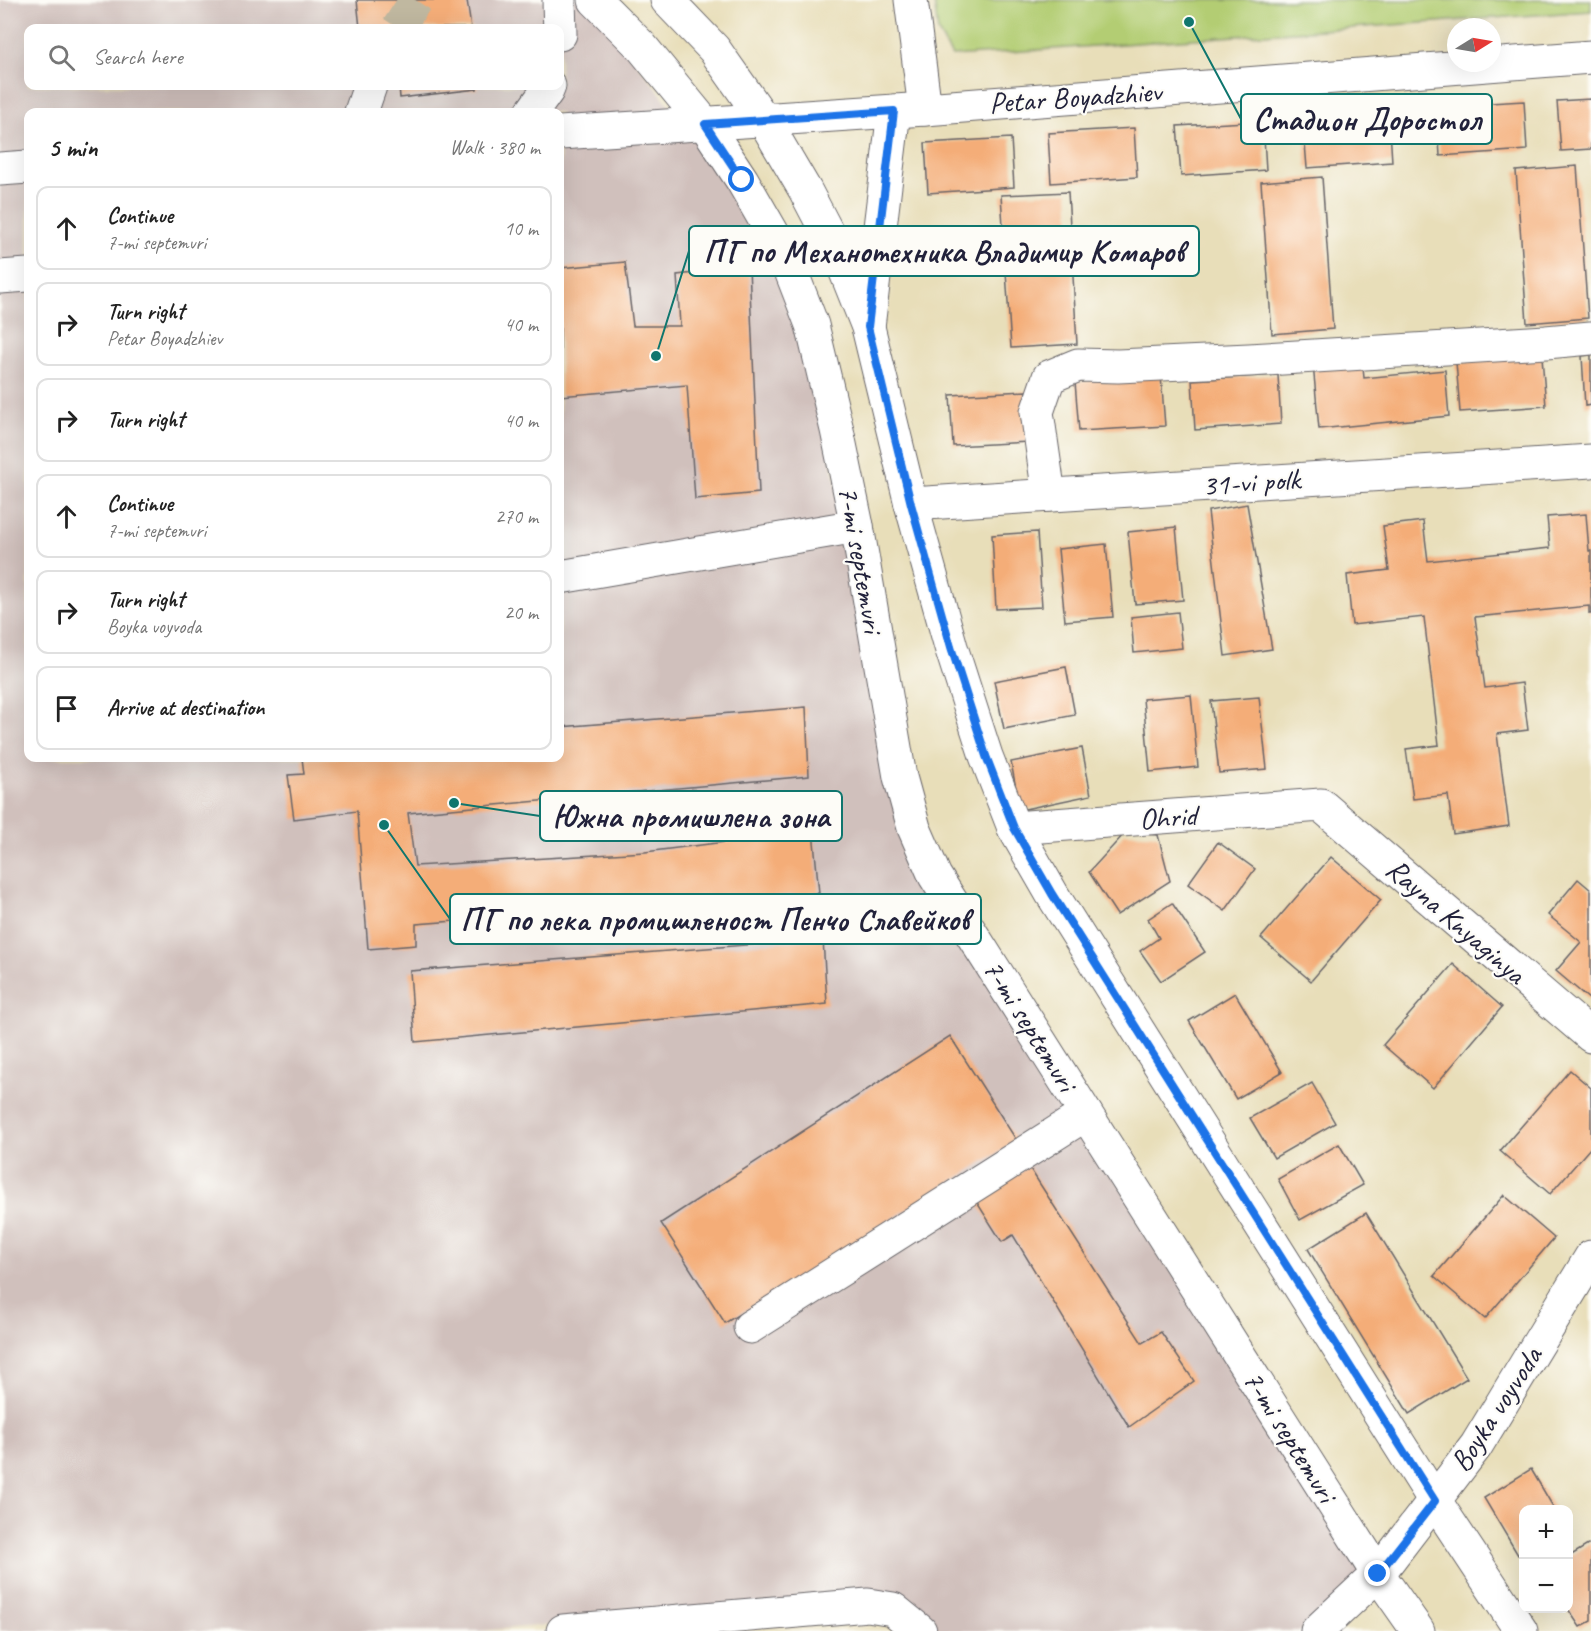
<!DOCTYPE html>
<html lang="en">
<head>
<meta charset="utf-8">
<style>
  body { margin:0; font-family:Caveat,sans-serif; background:#f6f6f6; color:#222 }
  .controls { position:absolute; right:18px; bottom:18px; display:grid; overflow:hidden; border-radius:12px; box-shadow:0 6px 24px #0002 }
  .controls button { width:54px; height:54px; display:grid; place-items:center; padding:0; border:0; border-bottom:2px solid #e0e0e0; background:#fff; color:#222; font:30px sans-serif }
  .compass { position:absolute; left:1447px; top:18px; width:54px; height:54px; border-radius:50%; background:#fff; box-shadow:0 6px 24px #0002; rotate:79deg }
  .stop { position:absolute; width:18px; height:18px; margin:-14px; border:4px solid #1a73e8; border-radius:50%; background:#fff }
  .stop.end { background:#1a73e8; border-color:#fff; box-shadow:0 2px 6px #0008 }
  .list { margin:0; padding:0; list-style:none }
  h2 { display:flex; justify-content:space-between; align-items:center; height:78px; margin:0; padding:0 24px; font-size:26px }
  h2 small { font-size:20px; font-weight:400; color:#767676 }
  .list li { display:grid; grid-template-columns:39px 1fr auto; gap:18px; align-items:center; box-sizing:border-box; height:84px; margin:0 12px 12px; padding:0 12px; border:2px solid #e0e0e0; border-radius:12px }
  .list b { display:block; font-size:22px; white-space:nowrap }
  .list p { margin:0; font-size:20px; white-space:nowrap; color:#767676 }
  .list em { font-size:20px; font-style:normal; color:#767676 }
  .icon { flex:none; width:33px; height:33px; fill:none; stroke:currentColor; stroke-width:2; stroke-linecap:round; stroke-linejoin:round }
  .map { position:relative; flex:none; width:1591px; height:1631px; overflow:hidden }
  .search { position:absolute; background:#fff; box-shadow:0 6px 24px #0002; left:24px; top:24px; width:540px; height:66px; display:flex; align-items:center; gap:15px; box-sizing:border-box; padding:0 21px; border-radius:12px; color:#767676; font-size:22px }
  .panel { position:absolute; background:#fff; box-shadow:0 6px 24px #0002; left:24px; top:108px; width:540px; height:654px; border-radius:12px }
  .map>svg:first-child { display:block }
  .industrial { fill:#d0c0bc; fill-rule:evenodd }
  .green { fill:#b3cd73; stroke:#6a7857; stroke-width:1.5 }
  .building { fill:#f4ad78 }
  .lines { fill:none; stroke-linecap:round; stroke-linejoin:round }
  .minor-tunnel { stroke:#c0b8a0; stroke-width:33; stroke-dasharray:33 16; stroke-linecap:butt }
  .minor-casing { stroke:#676467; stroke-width:35 }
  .major-casing { stroke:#676467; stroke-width:35 }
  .minor { stroke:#fff; stroke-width:33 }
  .major { stroke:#fff; stroke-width:33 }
  .route { stroke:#1a73e8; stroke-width:8 }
  .labels { text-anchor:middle; stroke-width:4.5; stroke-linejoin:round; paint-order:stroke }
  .street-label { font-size:30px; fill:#22223b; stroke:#fdfcf7 }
  .leader { fill:none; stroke:#0f766e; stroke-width:2 }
  .callout-dot { fill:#0f766e; stroke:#fdfcf7; stroke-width:2 }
  .callout { fill:#fdfcf7; stroke:#0f766e; stroke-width:2 }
  .callout-label { font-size:32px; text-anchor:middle; font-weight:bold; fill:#22223b }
</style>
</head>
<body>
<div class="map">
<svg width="1591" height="1631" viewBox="0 0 1591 1631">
  <rect width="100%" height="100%" fill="#fdfcf7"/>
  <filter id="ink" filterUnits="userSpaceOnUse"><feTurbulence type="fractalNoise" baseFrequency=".0167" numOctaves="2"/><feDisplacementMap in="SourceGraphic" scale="12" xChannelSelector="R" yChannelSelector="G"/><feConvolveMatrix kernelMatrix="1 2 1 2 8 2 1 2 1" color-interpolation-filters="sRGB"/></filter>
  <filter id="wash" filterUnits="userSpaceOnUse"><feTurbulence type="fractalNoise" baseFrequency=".008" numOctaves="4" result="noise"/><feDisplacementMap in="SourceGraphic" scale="24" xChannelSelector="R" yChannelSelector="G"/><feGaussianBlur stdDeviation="1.35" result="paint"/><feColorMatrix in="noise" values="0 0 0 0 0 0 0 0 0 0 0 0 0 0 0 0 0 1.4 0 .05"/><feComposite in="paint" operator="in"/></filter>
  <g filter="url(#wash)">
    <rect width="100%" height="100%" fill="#e8deb9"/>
    <path class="industrial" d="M0,0h588l196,253 130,575 464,746 -61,57h-397l-30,-34 -411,34h-479zM28,28h532v58h-532zM28,112h532v646h-532z"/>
    <polygon class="green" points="934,0 1591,0 1591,11 952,56 938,32"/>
    <g id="blocks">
      <g class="building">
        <polygon points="357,0 467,0 471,28 360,28"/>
        <polygon points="399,86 477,86 477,89 400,98"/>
        <polygon points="1591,99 1591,149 1561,151 1557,101"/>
        <polygon points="1524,101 1527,150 1440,156 1437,106"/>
        <polygon points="1389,113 1392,162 1307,168 1303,118"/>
        <polygon points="1263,121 1266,170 1181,176 1177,126"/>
        <polygon points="1134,128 1137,177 1051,183 1048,133"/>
        <polygon points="1011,138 1014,187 928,193 925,143"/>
        <polygon points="1577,166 1588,318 1527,323 1516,171"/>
        <polygon points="1322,177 1333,329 1272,334 1261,182"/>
        <polygon points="1068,192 1077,344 1011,348 1001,195"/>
        <polygon points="625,262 633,326 680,326 677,275 749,267 759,493 695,499 687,385 560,396 560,268"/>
        <polygon points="1591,355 1591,405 1585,406 1582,356"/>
        <polygon points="1542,357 1546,406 1460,412 1456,362"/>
        <polygon points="1362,358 1364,378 1445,370 1449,416 1319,429 1313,364"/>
        <polygon points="1278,375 1281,424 1195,430 1192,380"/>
        <polygon points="1161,376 1165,426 1079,431 1075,382"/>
        <polygon points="1026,391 1029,442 953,446 950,395"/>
        <polygon points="1247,504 1272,649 1225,656 1208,511"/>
        <polygon points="1586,514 1589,551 1591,551 1591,614 1589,614 1589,606 1475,617 1485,688 1522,683 1528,730 1497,734 1509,826 1453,834 1448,795 1413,799 1406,749 1439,745 1424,617 1352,625 1347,575 1389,570 1383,526 1423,521 1428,561 1550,548 1547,517"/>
        <polygon points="1176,527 1183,600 1135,604 1128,532"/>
        <polygon points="1037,532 1042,607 996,609 992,535"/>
        <polygon points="1106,544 1113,617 1065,621 1058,549"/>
        <polygon points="1178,612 1182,648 1134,653 1131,617"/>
        <polygon points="1066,667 1075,715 1004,729 994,681"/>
        <polygon points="1191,695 1198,767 1150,772 1143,699"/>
        <polygon points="1259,697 1267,769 1219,773 1211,701"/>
        <polygon points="806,707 809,776 408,813 415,866 645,852 813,831 819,893 416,924 416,945 368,949 357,811 294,819 288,775 304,774 302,758 560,758 560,727"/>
        <polygon points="1082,748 1091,795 1020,810 1011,762"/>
        <polygon points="1125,833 1158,835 1170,881 1117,915 1089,872"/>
        <polygon points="1218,842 1255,869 1225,911 1188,884"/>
        <polygon points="1331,857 1381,900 1311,981 1261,938"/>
        <polygon points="1578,879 1591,890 1591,997 1589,999 1556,971 1581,942 1548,915"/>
        <polygon points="1172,903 1205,952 1161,981 1140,951 1159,938 1148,919"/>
        <polygon points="823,939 827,1004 415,1042 410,971"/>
        <polygon points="1453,964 1502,1007 1433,1088 1383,1045"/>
        <polygon points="1235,993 1282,1072 1236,1099 1189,1021"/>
        <polygon points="950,1036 1017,1141 725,1323 661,1223"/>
        <polygon points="1570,1070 1591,1088 1591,1147 1550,1194 1500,1151"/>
        <polygon points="1312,1083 1335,1123 1274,1158 1250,1118"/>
        <polygon points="1339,1144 1363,1185 1300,1220 1278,1179"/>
        <polygon points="1029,1167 1142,1343 1161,1332 1194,1381 1129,1427 1013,1235 1002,1242 976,1201"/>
        <polygon points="1504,1195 1554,1238 1485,1319 1434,1276"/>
        <polygon points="1366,1213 1467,1378 1409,1414 1308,1249"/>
        <polygon points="1531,1469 1555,1510 1524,1510 1524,1552 1518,1555 1484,1498"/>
        <polygon points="1591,1543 1591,1621 1580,1627 1568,1609 1568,1557"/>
      </g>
    </g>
  </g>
  <g filter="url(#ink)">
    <use href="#blocks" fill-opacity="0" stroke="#676467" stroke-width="1.5"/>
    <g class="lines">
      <polyline class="minor-tunnel" points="398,28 416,0"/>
      <defs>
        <g id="minor">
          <polyline points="911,0 925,109"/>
          <polyline points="361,112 370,86"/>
          <polyline points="560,133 925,109 1591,57"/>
          <polyline points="0,169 28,167"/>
          <polyline points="0,277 28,275"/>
          <polyline points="868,327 894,111"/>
          <polyline points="1049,495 1037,412 1049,377 1078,365 1118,366 1249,360 1546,342 1591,338"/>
          <polyline points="911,504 1591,461"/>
          <polyline points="560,577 857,526"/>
          <polyline points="1014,828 1321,805 1591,1036"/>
          <polyline points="750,1327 1086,1114"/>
          <polyline points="563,1631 868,1605 893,1609 920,1631"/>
          <polyline points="1317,1631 1378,1574 1476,1446 1591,1257"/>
        </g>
        <g id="major">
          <polyline points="559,0 560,34"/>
          <polyline points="595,0 641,46 705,124 742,180 784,253 812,325 837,430 857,526 900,777 914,828 935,876 1378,1574 1418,1631"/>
          <polyline points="667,0 714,49 764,120 805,190 840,257 868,327 911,504 951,647 986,756 1014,828 1052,894 1435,1501 1521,1631"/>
          <polyline points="532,112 547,91 549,86"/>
        </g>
      </defs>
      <use href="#minor" class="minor-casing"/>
      <use href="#major" class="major-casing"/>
      <use href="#minor" class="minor"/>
      <use href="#major" class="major"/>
    </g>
  </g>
  <g class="lines" filter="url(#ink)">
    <polyline class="route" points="742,180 705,124 894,111 868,327 911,504 951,647 986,756 1014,828 1052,894 1435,1501 1378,1574"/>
  </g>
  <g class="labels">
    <g class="street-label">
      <text transform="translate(1075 97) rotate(-4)" y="10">Petar Boyadzhiev</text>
      <text transform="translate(1251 482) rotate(-4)" y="10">31-vi polk</text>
      <text transform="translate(861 559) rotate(80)" y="10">7-mi septemvri</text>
      <text transform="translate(1168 817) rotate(-4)" y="10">Ohrid</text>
      <text transform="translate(1456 921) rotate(41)" y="10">Rayna Knyaginya</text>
      <text transform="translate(1030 1025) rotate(58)" y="10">7-mi septemvri</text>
      <text transform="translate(1496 1409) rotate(-57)" y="10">Boyka voyvoda</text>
      <text transform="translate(1290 1436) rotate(58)" y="10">7-mi septemvri</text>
    </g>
  </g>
  <path class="leader" d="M1189 22L1241 119M656 356L689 251M454 803L540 816M384 825L450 919"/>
  <g class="callout-dot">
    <circle cx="1189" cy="22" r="6"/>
    <circle cx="656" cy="356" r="6"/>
    <circle cx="454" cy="803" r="6"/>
    <circle cx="384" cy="825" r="6"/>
  </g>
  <g class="callout">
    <rect x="1241" y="94" width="251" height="50" rx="6"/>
    <rect x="689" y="226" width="510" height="50" rx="6"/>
    <rect x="540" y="791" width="302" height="50" rx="6"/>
    <rect x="450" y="894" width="531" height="50" rx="6"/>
  </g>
  <g class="callout-label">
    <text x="1367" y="130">Стадион Доростол</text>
    <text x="944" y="262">ПГ по Механотехника Владимир Комаров</text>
    <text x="691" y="827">Южна промишлена зона</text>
    <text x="715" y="930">ПГ по лека промишленост Пенчо Славейков</text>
  </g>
</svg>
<div class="controls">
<button>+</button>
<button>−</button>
</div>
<svg class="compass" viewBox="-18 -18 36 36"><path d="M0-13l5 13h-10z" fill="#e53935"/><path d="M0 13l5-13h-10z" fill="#767676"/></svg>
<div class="stop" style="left:742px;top:180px"></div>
<div class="stop end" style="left:1378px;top:1574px"></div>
<div class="search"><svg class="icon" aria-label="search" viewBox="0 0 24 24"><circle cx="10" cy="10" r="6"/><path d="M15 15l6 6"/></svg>Search here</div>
<section class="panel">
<h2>5 min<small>Walk · 380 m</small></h2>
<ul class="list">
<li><svg class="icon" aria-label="ahead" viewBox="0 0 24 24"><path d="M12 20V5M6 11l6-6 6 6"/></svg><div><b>Continue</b><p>7-mi septemvri</p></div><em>10 m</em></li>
<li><svg class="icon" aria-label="right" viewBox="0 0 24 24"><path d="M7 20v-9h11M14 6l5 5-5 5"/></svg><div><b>Turn right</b><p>Petar Boyadzhiev</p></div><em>40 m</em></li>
<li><svg class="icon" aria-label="right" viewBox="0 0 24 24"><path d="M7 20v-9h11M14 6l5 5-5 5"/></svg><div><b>Turn right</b></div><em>40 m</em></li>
<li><svg class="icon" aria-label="ahead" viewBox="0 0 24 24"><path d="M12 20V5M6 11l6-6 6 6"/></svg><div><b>Continue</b><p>7-mi septemvri</p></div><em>270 m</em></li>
<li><svg class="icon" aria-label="right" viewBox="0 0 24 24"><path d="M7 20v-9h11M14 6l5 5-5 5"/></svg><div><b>Turn right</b><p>Boyka voyvoda</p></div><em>20 m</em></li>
<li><svg class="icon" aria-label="arrive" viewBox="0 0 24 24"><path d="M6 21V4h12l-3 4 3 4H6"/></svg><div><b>Arrive at destination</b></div></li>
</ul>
</section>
</div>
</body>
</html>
